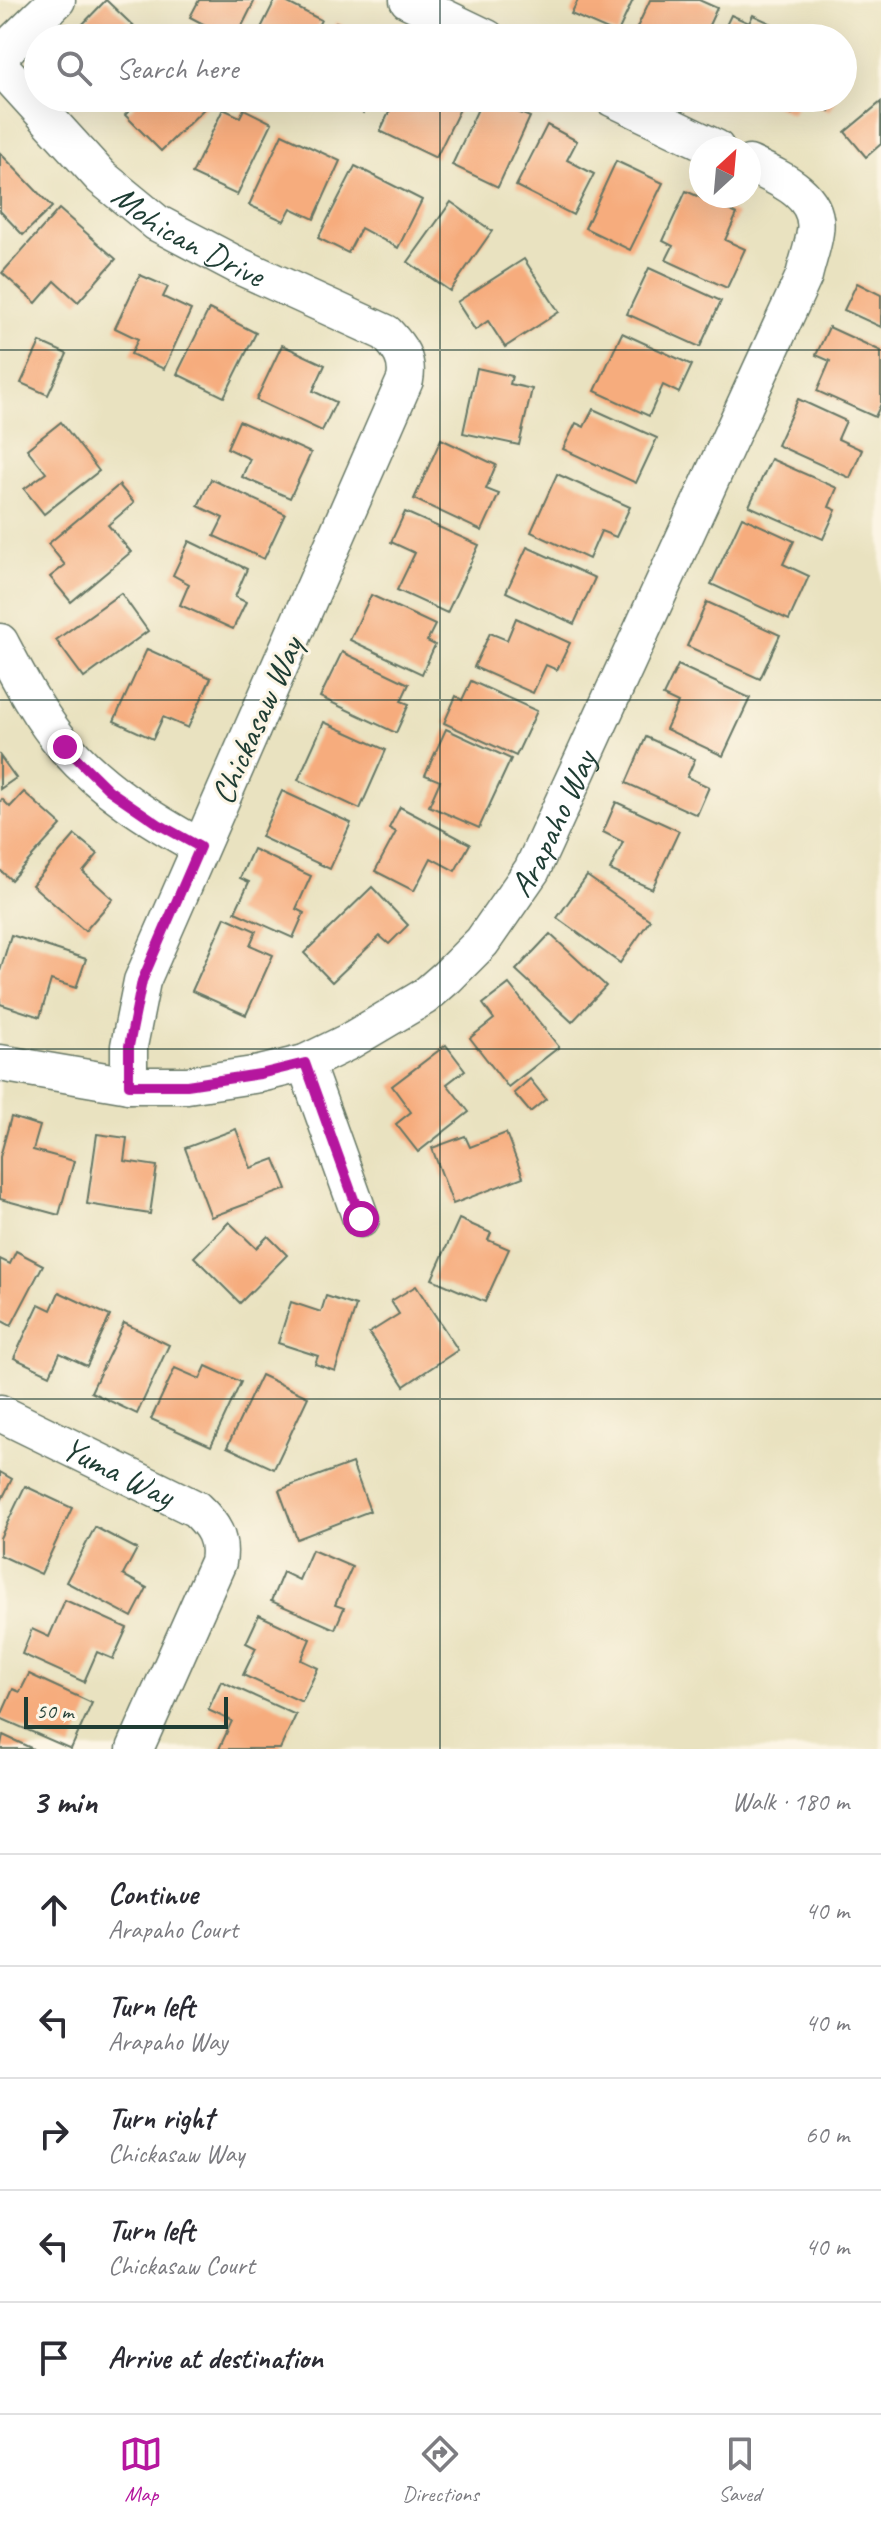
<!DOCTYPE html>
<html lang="en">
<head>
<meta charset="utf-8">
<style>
  body { margin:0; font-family:Caveat,sans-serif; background:#f2f2f3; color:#2b2b33 }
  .compass { position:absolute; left:689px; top:136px; width:72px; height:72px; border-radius:50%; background:#fff; box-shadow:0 8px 32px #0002; rotate:26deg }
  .scale { position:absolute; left:24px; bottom:20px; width:204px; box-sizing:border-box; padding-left:8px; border:4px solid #1f3d34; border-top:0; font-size:22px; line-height:28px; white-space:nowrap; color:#1f3d34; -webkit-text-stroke:6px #fcf5e5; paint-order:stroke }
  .stop { position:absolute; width:24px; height:24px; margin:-18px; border:6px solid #b5179e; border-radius:50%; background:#fff }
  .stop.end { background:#b5179e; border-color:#fff; box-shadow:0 2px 8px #0008 }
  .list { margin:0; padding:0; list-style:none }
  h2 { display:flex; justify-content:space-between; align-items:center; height:104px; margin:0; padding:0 32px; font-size:34px }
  h2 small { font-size:26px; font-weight:400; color:#7c7c81 }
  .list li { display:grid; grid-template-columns:52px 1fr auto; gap:24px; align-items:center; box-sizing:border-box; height:112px; padding:0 32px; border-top:2px solid #e1e1e2 }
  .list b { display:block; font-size:30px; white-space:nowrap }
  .list p { margin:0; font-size:26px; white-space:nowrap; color:#7c7c81 }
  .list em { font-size:26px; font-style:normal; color:#7c7c81 }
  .icon { flex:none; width:44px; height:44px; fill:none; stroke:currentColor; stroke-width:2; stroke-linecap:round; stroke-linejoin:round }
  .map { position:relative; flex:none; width:881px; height:1749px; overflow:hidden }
  .search { position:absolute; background:#fff; box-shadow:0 8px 32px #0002; left:24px; right:24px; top:24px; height:88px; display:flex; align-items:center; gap:20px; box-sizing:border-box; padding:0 28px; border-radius:44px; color:#7c7c81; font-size:30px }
  .sheet { height:664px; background:#fff }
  nav { display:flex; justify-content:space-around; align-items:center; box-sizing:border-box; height:112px; border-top:2px solid #e1e1e2; background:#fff; font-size:22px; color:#7c7c81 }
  nav a { display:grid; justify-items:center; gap:4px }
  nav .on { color:#b5179e }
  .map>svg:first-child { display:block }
  .building { fill:#f6ac7d }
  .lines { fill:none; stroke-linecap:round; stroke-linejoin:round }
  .minor-casing { stroke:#667765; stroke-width:39 }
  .minor { stroke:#fff; stroke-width:36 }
  .route { stroke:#b5179e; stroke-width:10 }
  .grid { fill:none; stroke:#1f3d34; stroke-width:2; stroke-opacity:0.55 }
  .labels { text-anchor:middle; stroke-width:6; stroke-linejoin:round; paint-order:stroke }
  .street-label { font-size:34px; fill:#1f3d34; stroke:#fcf5e5 }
</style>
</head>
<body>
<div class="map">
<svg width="881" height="1749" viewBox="0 0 881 1749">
  <rect width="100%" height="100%" fill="#fcf5e5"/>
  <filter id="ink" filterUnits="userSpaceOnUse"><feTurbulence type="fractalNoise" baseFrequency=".0125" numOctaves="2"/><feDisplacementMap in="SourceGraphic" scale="16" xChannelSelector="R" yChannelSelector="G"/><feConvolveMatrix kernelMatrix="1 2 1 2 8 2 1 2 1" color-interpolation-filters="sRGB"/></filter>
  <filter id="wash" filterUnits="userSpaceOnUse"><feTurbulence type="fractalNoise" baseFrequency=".006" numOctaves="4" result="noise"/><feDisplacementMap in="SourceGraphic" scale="32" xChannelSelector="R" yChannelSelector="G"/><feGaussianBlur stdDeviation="1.8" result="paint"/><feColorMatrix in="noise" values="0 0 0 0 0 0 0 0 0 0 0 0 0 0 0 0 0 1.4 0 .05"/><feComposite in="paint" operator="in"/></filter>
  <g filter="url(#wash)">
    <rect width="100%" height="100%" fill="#e9e2c0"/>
    <g id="blocks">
      <g class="building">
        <polygon points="106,0 146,38 88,38 78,29"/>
        <polygon points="199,0 255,0 236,38 230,38 190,17"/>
        <polygon points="275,0 282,0 321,20 312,38 256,38"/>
        <polygon points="578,0 633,0 617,34 571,14"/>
        <polygon points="650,0 699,0 717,8 703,38 632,38"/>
        <polygon points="731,15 749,23 753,15 781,28 776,38 720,38"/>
        <polygon points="336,22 369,38 328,38"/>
        <polygon points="142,98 215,98 161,151 125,115"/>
        <polygon points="332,98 370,98 363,113"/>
        <polygon points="396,98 447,98 462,105 436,158 380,131"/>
        <polygon points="483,98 530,117 498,187 452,165"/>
        <polygon points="761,98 801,98 792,114"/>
        <polygon points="803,98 836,98 829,111"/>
        <polygon points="881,102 881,144 866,157 845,132"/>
        <polygon points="223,109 240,117 244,109 272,123 237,195 192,174"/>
        <polygon points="547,125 577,141 567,160 594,174 573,215 516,186"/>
        <polygon points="282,134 340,161 314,219 291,208 284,221 249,205"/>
        <polygon points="0,153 52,207 23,235 0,211"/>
        <polygon points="616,161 663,183 630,250 585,228"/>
        <polygon points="355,166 422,200 398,248 361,228 348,253 318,238"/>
        <polygon points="686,191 737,214 725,240 745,249 727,288 666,260 673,246 663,241"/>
        <polygon points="451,202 492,231 450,291 408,262"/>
        <polygon points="59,209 116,259 78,302 55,281 36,303 2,273"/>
        <polygon points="524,259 559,312 505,347 488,321 475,330 457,302"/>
        <polygon points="649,268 721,301 700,347 627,314"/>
        <polygon points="140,275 168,287 163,297 191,310 164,369 131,354 138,339 115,328"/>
        <polygon points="857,283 881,295 881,327 844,310"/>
        <polygon points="209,309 256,333 224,397 177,374"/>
        <polygon points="829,327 881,351 881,404 875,417 817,391 830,361 816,355"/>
        <polygon points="622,333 692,365 679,393 663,385 649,416 595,391"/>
        <polygon points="40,342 67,354 48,395 21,383"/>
        <polygon points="282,345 325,365 313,391 336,402 322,431 256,400"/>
        <polygon points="477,368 512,376 510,384 532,389 519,445 463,433"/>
        <polygon points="798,399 846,421 838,439 862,450 850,478 777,445"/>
        <polygon points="593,409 657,438 636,483 563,449 576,423 584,427"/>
        <polygon points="239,421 311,453 290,498 242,477 250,459 227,448"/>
        <polygon points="61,422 99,471 44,514 24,489 46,473 27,449"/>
        <polygon points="441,439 496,465 486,489 499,494 482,531 414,499"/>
        <polygon points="771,459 837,488 829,507 836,510 823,539 749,506"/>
        <polygon points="557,474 630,507 616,537 601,531 589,559 531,532"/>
        <polygon points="211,479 285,514 264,559 214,536 223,518 198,506"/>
        <polygon points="119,485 134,503 108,525 131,552 71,602 50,577 65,565 48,544"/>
        <polygon points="405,512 479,545 447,613 397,590 415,553 391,542"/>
        <polygon points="742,517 794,541 783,564 809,576 789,620 711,584"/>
        <polygon points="189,541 247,569 235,597 246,602 233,629 180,605 189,584 173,575"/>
        <polygon points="527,547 595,578 574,624 506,592"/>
        <polygon points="121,593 148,631 84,678 56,640"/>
        <polygon points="371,595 435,625 427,641 435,645 422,674 350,640"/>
        <polygon points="707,602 780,635 760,679 687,646"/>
        <polygon points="516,618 570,643 557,670 546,665 533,693 474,667 490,633 507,640"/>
        <polygon points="147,649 211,678 188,728 163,717 153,739 114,721"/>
        <polygon points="342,652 409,684 401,701 409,704 396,733 320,697"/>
        <polygon points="678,665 750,698 723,756 666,729 678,703 663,696"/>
        <polygon points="471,681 537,711 516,756 444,723 456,696 462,700"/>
        <polygon points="324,722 386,750 360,809 298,780"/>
        <polygon points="446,729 511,759 479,828 429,806 440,781 425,775"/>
        <polygon points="646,737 695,759 687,777 709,787 697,815 626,783"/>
        <polygon points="0,756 16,778 0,789"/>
        <polygon points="282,791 351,823 330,869 261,837"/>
        <polygon points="24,792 61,825 11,880 0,870 0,802 2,799 10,807"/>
        <polygon points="616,802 679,831 652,889 610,870 623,842 603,832"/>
        <polygon points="400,807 470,844 455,871 431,858 414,891 375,871 396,832 389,828"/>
        <polygon points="75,835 98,854 83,872 113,899 85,931 32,885"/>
        <polygon points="253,849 311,876 296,909 304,913 293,938 235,912 249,882 240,878"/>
        <polygon points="587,876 650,920 620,963 557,918"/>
        <polygon points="372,887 408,925 389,944 380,936 332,982 304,953"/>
        <polygon points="225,917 256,931 250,945 273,955 246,1015 192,991"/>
        <polygon points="550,934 606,986 572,1022 516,970"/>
        <polygon points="11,935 86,959 76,988 51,980 40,1017 0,1004 0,971"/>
        <polygon points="509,984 559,1047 508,1087 470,1038 494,1019 483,1004"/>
        <polygon points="446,1045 465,1070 447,1084 469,1112 418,1152 396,1124 411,1112 392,1086"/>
        <polygon points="530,1079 546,1099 530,1112 514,1093"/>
        <polygon points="11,1117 40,1126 33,1150 74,1161 59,1215 0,1199 0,1157"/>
        <polygon points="236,1129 251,1168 275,1159 287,1189 211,1217 185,1148"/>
        <polygon points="506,1133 523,1177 453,1204 432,1148 465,1136 470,1147"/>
        <polygon points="97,1134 127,1138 124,1161 157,1166 150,1214 87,1204"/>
        <polygon points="459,1219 491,1233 488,1240 509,1249 485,1302 432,1279"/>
        <polygon points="229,1222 256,1248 268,1236 287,1255 240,1303 194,1257"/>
        <polygon points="16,1251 43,1265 11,1326 0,1320 0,1259 10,1264"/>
        <polygon points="416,1286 458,1350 404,1386 369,1333 399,1314 391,1301"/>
        <polygon points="59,1292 110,1316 87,1366 60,1353 50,1375 14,1358 39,1304 51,1310"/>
        <polygon points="326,1296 356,1306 335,1371 315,1364 318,1356 278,1343 291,1302 321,1312"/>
        <polygon points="124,1323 169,1345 137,1414 91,1392"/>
        <polygon points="206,1366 241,1382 211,1446 151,1419 175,1368 200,1379"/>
        <polygon points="261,1375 308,1397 274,1469 227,1447"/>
        <polygon points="352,1463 370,1511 297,1539 279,1490"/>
        <polygon points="0,1472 12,1479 0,1503"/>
        <polygon points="25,1486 72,1508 41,1574 0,1555 0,1538"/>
        <polygon points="95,1527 137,1549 123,1575 147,1588 132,1617 66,1582"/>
        <polygon points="312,1550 352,1567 335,1605 344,1608 335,1629 271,1601 283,1572 299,1580"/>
        <polygon points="65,1600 127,1628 113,1659 97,1652 84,1682 22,1654 32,1629 49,1637"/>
        <polygon points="259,1615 310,1639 301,1660 318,1668 302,1702 243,1675 256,1648 246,1643"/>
        <polygon points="29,1674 92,1703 71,1749 0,1718 13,1689 20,1692"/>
        <polygon points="221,1681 296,1715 280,1749 219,1749 232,1721 208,1710"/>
        <polygon points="3,1735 33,1749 0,1749"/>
      </g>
    </g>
  </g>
  <g filter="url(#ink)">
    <use href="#blocks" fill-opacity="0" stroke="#667765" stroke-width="2"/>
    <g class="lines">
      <defs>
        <g id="minor">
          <polyline points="408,0 487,38"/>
          <polyline points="0,55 57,0"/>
          <path id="s1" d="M0,66l101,111 56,46 80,42 149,68c13,14 23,26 19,47l-263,601 -13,65v39"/>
          <polyline points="612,98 716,148"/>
          <path d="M0,642c19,36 39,75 66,106 37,42 85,72 134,99"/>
          <path id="s2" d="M0,1063l129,22h58l73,-11 45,-11 43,-21 76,-45 23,-20 35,-35 50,-72 272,-594c3,-14 9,-29 11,-44 6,-38 -38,-55 -66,-68"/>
          <polyline points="305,1063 361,1219"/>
          <path id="s3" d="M0,1413l196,96c17,16 26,29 22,53l-83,187"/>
        </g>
      </defs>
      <use href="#minor" class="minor-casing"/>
      <use href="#minor" class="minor"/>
    </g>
  </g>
  <g class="lines" filter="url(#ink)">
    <polyline class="route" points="65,747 109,790 160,825 200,847 142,981 129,1046 129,1085 187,1085 260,1074 305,1063 361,1219"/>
  </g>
  <path class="grid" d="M440,0v38M440,98v1651M0,350h881M0,700h881M0,1049h881M0,1399h881"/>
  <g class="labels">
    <g class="street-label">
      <text dy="12" stroke="none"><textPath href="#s1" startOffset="256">Mohican Drive</textPath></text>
      <text transform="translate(256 720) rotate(-66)" y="12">Chickasaw Way</text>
      <text dy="12" stroke="none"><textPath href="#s2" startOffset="664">Arapaho Way</textPath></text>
      <text dy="12" stroke="none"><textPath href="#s3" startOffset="132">Yuma Way</textPath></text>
    </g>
  </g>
</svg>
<svg class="compass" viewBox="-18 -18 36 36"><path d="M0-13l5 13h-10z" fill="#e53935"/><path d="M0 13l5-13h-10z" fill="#7c7c81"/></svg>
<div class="scale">50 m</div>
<div class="stop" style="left:361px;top:1219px"></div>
<div class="stop end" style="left:65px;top:747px"></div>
<div class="search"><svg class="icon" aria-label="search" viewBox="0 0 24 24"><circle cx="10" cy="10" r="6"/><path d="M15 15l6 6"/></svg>Search here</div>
</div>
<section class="sheet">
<h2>3 min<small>Walk · 180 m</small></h2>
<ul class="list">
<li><svg class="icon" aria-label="ahead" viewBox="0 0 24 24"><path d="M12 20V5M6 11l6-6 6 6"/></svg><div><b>Continue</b><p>Arapaho Court</p></div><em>40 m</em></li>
<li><svg class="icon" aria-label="left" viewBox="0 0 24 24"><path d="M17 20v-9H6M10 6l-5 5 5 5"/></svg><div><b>Turn left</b><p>Arapaho Way</p></div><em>40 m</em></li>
<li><svg class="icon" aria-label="right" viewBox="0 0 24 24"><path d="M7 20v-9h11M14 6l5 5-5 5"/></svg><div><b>Turn right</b><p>Chickasaw Way</p></div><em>60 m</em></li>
<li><svg class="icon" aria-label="left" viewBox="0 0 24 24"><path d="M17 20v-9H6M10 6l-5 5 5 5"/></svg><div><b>Turn left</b><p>Chickasaw Court</p></div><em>40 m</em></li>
<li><svg class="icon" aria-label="arrive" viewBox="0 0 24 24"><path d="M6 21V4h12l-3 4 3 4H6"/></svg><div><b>Arrive at destination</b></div></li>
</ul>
</section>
<nav>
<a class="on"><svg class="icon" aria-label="map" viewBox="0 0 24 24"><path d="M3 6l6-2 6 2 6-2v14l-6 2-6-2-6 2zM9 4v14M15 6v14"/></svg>Map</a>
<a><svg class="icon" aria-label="directions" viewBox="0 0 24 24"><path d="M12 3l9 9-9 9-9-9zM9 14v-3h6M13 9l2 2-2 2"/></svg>Directions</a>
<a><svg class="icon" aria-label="saved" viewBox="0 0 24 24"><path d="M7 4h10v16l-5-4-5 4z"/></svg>Saved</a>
</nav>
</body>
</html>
